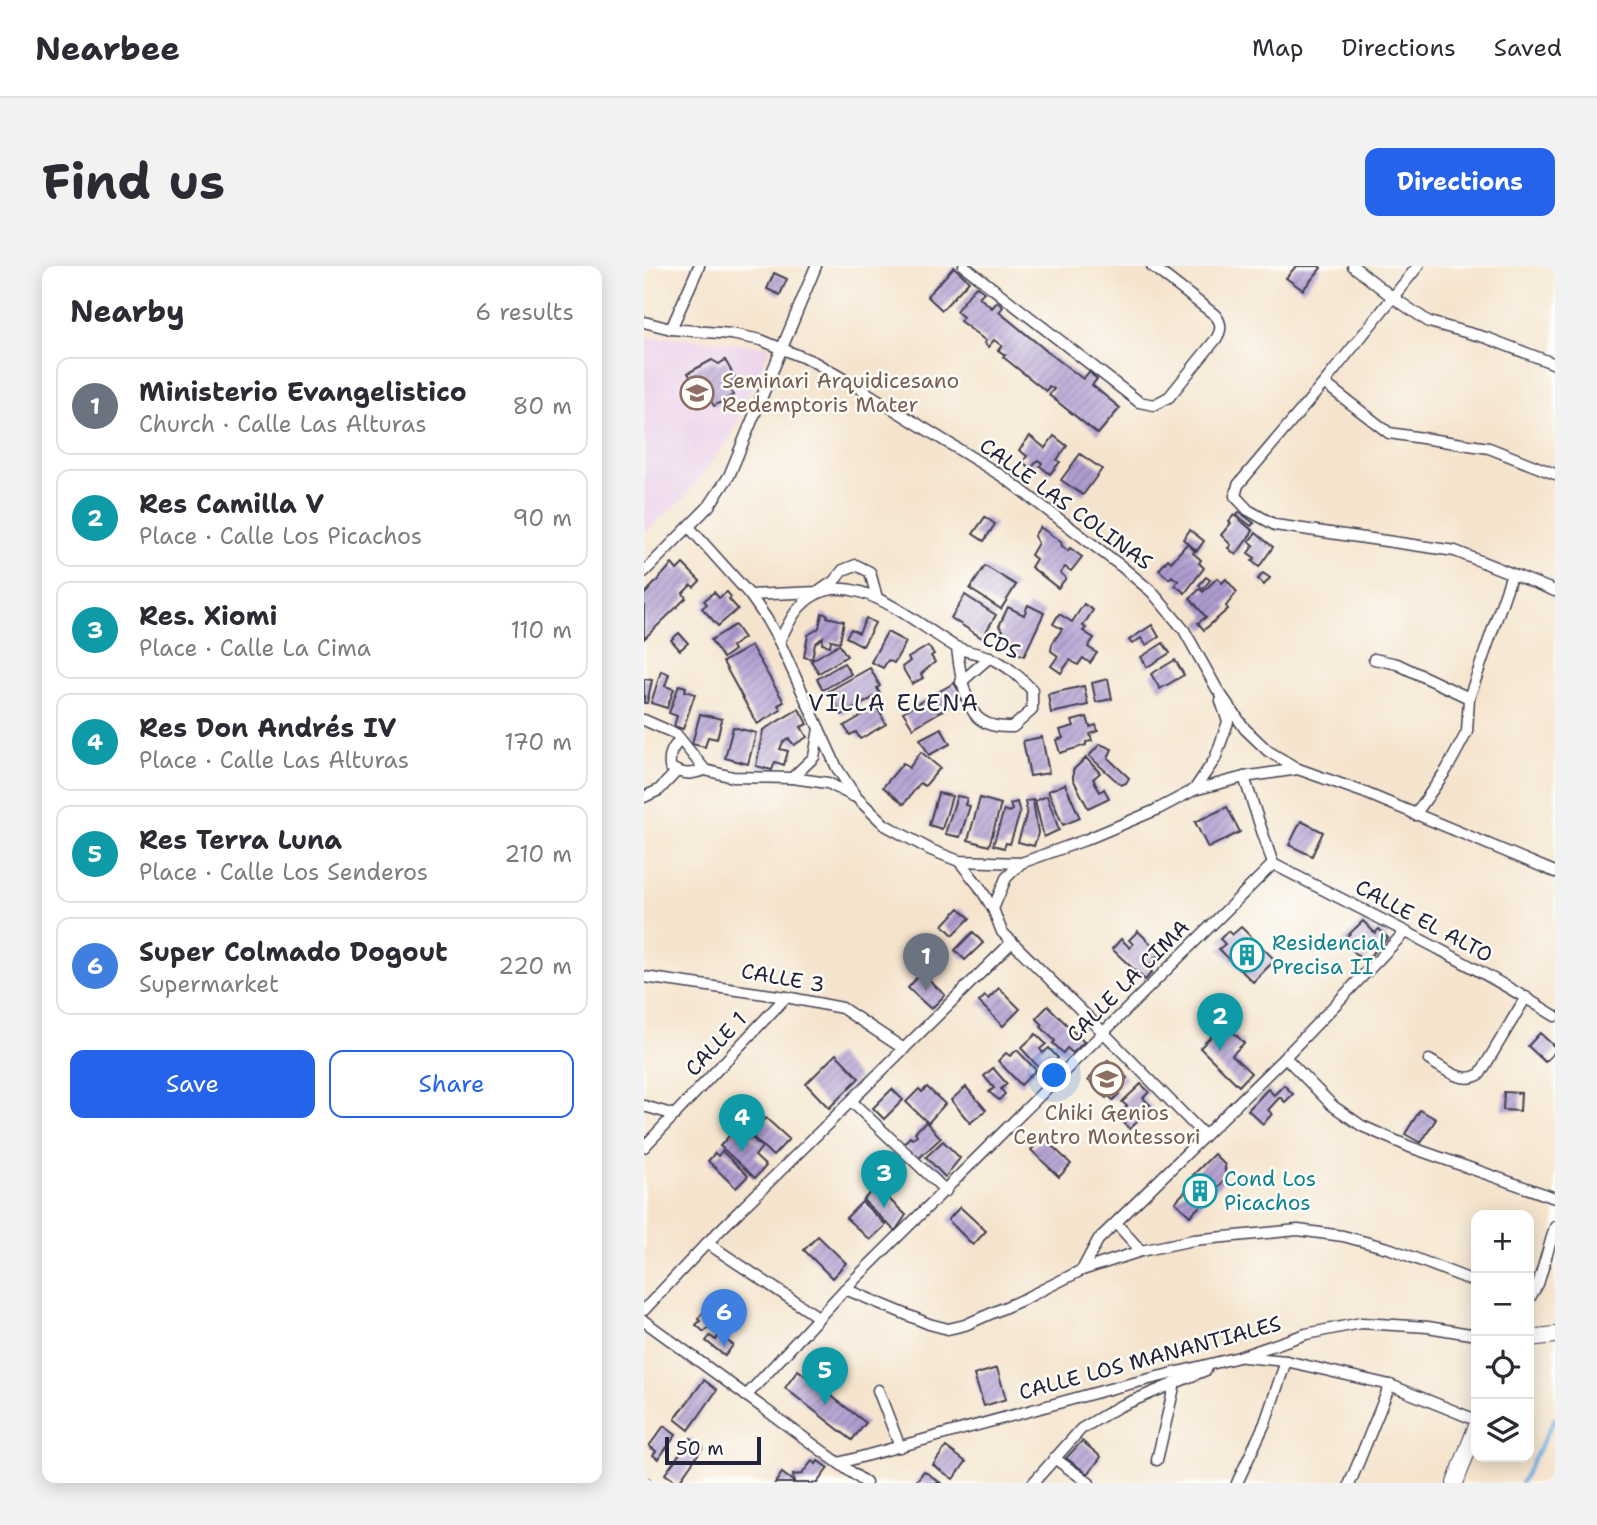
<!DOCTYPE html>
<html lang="en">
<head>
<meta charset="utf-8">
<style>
  body { margin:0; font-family:"Shantell Sans",sans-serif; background:#f2f2f3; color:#2b2b33 }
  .controls { position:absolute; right:21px; bottom:21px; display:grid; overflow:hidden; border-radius:14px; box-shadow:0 4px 18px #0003 }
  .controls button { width:63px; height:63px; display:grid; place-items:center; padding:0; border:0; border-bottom:2px solid #e1e1e2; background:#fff; color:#2b2b33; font:35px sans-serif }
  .scale { position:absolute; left:21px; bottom:18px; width:96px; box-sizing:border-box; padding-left:7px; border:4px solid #22223b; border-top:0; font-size:19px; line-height:24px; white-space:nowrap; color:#22223b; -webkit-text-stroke:5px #fdfcf7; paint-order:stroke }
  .you { position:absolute; left:411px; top:810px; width:24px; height:24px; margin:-18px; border:5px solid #fff; border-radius:50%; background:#1a73e8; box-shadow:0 0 0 10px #1a73e833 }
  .badge { display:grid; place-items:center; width:46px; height:46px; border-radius:50%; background:#2563eb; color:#fff; font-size:23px; font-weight:700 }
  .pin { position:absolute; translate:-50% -58px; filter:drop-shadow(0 2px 4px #0008) }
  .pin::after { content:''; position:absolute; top:37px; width:24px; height:21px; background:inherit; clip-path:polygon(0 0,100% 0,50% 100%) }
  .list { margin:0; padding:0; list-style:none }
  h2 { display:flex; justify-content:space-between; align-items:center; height:91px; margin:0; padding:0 28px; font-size:30px }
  h2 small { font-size:23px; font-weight:400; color:#7c7c81 }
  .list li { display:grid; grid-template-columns:46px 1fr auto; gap:21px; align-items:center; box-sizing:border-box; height:98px; margin:0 14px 14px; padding:0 14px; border:2px solid #e1e1e2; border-radius:14px }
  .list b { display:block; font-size:26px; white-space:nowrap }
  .list p { margin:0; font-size:23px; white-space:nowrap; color:#7c7c81 }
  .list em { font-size:23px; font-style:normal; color:#7c7c81 }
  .actions { display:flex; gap:14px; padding:21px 28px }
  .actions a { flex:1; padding:16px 0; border:2px solid #2563eb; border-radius:14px; text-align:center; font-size:24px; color:#2563eb }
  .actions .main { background:#2563eb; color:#fff }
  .icon { flex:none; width:38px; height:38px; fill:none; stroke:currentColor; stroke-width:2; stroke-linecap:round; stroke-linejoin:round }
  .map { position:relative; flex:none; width:911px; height:1217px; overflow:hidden; border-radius:14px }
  header { display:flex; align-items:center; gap:42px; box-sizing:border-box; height:98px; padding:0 35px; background:#fff; border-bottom:2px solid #e1e1e2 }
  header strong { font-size:33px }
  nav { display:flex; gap:38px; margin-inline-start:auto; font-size:24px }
  .intro { display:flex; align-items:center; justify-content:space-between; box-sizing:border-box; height:168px; padding:0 42px }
  h1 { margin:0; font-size:49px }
  .button { padding:18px 32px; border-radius:14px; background:#2563eb; color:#fff; font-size:24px; font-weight:700 }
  main { display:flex; gap:42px; padding:0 42px }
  aside { flex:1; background:#fff; border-radius:14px; box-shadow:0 4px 18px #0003 }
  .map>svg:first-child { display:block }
  .built { fill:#ebd1eb }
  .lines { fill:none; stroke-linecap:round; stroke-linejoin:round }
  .stream { stroke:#75b0e6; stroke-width:3.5 }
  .building { fill:url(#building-hatch) }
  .minor-casing { stroke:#423f51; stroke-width:13 }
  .secondary-casing { stroke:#423f51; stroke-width:18 }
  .minor { stroke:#fff; stroke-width:10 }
  .secondary { stroke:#fff; stroke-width:16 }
  .labels { text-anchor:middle; stroke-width:5; stroke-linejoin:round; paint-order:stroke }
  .education-label { font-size:21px; fill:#785e54; stroke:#fdfcf7; text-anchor:start }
  .street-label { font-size:21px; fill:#22223b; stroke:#fdfcf7 }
  .culture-label { font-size:21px; fill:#0d838f; stroke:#fdfcf7; text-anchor:start }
  .neighbourhood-label { font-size:23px; letter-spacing:2px; fill:#22223b; stroke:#fdfcf7 }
</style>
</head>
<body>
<header>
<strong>Nearbee</strong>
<nav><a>Map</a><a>Directions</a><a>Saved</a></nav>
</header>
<div class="intro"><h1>Find us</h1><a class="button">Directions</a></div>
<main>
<aside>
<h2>Nearby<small>6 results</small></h2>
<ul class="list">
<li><span class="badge" style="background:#6b7280">1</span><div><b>Ministerio Evangelistico</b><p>Church · Calle Las Alturas</p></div><em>80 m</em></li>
<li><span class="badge" style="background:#0f9aa8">2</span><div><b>Res Camilla V</b><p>Place · Calle Los Picachos</p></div><em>90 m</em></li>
<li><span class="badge" style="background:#0f9aa8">3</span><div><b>Res. Xiomi</b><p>Place · Calle La Cima</p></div><em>110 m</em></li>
<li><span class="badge" style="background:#0f9aa8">4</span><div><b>Res Don Andrés IV</b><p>Place · Calle Las Alturas</p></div><em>170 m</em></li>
<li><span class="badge" style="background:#0f9aa8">5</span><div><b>Res Terra Luna</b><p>Place · Calle Los Senderos</p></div><em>210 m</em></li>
<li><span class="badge" style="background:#3f7fe0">6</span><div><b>Super Colmado Dogout</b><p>Supermarket</p></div><em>220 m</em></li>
</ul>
<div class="actions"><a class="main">Save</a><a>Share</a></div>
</aside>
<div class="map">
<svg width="911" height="1217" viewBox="0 0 911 1217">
  <defs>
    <pattern id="building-hatch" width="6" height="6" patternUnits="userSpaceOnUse" patternTransform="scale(1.75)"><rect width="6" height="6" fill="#b09cd1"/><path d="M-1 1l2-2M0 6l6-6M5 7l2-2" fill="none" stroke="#8f7fab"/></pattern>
  </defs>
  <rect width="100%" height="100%" fill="#fdfcf7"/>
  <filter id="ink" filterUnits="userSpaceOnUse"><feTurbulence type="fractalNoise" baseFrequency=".0143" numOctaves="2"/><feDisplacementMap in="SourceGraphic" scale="14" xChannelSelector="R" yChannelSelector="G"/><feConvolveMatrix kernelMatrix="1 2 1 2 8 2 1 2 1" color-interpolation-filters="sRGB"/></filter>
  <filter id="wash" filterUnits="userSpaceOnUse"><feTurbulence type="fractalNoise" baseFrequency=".00686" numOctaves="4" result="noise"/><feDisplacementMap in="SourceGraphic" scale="28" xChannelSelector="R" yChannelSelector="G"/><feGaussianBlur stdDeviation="1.57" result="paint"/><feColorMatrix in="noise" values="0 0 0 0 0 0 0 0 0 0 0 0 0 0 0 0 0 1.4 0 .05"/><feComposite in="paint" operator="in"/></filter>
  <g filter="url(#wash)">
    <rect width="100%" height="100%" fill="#f5e4cd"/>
    <polygon class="built" points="33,71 126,81 85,173 40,232 0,268 0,72"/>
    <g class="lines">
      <polyline class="stream" points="877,1217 911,1152"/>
    </g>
    <g id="blocks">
      <g class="building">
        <polygon points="652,0 675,0 677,2 659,24 642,12"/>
        <polygon points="310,1 325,15 298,44 283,30"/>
        <polygon points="130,7 143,13 136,29 123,23"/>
        <polygon points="332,20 340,26 335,31 348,42 353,36 359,41 355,46 404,86 439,113 445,106 453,113 448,119 476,142 454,168 405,129 410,123 405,120 402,125 359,91 361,89 354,84 358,80 350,74 344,81 340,77 342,75 316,55 319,51 312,45"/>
        <polygon points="68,94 75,98 81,94 92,113 83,118 89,129 70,140 64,130 59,133 44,107"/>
        <polygon points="386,170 401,182 410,170 423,180 413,194 416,196 406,208 396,200 398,197 394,194 387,203 379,196 383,190 375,184"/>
        <polygon points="436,188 458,203 439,229 417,214"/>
        <polygon points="595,246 610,257 607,260 593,249"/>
        <polygon points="590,249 609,265 592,289 584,282 587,279 577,269 587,257 585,255"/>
        <polygon points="341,251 351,258 340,275 329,268"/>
        <polygon points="396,261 417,276 418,280 424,285 426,282 438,291 427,305 421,301 416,307 422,312 414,322 387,301 392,293 387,289 394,277 390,270"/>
        <polygon points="546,264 560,275 553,285 539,273"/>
        <polygon points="612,267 629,281 615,301 608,295 611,292 604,287 610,279 605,275"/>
        <polygon points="543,278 551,285 549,287 557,294 555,297 560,302 541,327 531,319 534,315 528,310 525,313 515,304 524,293 527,296"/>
        <polygon points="28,298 33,304 39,298 56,315 50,321 47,319 39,327 42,332 0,373 0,329"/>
        <polygon points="341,300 372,319 357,343 326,323"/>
        <polygon points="619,307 626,312 620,319 614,313"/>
        <polygon points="562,311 566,314 559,323 555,319"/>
        <polygon points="573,312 578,317 582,313 593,326 582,340 584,343 560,364 554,357 562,351 546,332 556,323 559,326"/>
        <polygon points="70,326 75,332 83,326 87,331 85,333 94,343 74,360 58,342 63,338 60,335"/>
        <polygon points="321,329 352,349 338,372 307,352"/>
        <polygon points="440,338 449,344 439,360 442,362 439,365 450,372 444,381 453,387 446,397 439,392 434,399 426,394 417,407 407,400 414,390 407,385 408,378 418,363 409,358 415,348 428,356"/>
        <polygon points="384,339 400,347 380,390 353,377 359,364 355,360 364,341 380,349"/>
        <polygon points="178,347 184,349 183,351 200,355 196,376 187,374 186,380 178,378 179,371 171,378 168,393 160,391 164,369 175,362"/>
        <polygon points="222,352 231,357 219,380 202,371 207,363 215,367"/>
        <polygon points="91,359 100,372 88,380 90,384 79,392 67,374"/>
        <polygon points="508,359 515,371 502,379 497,372 488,378 485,374"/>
        <polygon points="243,366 262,376 250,397 244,394 239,402 227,396"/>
        <polygon points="35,367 44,377 36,384 27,374"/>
        <polygon points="519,377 526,387 503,401 497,391"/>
        <polygon points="195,378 203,390 175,407 167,395"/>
        <polygon points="107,380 140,436 134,439 137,444 113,458 79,396"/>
        <polygon points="284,380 290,388 287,390 291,396 277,408 279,412 268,418 258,401 266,395 264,392"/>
        <polygon points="531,394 540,409 516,423 507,408"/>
        <polygon points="200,397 207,408 179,424 173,413"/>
        <polygon points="226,402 236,420 233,422 236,428 198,449 185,425"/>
        <polygon points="17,405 25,408 21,420 30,423 23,442 7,437"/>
        <polygon points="0,413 8,414 3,437 0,437"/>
        <polygon points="464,413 468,433 452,436 448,417"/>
        <polygon points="310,417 319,432 269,462 259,446"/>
        <polygon points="35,419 42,421 41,425 51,428 39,463 30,460 33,450 25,447"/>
        <polygon points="440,420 444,439 407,447 404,428"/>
        <polygon points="233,441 242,458 216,473 212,466 206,469 200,460"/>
        <polygon points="155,443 163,458 157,461 163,471 150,479 145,473 139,476 136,483 144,485 140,499 131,496 128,504 112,500 119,464"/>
        <polygon points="56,448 78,453 73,473 64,471 61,481 48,478"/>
        <polygon points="443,451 446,461 452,459 454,465 446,468 448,475 442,476 442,479 416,487 412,474 419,472 416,464 430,460 428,455"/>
        <polygon points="89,461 112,467 104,498 81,492"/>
        <polygon points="297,462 306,478 285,489 276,473"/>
        <polygon points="398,471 405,507 386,510 379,475"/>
        <polygon points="456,478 468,483 464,492 485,512 482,517 477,519 445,490"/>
        <polygon points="277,486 296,502 281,520 276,517 260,538 239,521 259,497 265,502"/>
        <polygon points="442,492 456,507 449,513 456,526 460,523 465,532 444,542 429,513 429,504"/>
        <polygon points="421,518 436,552 419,559 404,525"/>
        <polygon points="294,527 308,530 298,563 285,559"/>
        <polygon points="313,530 323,532 321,539 326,540 316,571 301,568"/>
        <polygon points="403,530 415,564 400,571 391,535"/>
        <polygon points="336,532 357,538 345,580 324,574"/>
        <polygon points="389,534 394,567 390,580 374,576 383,547 381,535"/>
        <polygon points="373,536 376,547 366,578 362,577 360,582 349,579 360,544 365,546 368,544 366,538"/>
        <polygon points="583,541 596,566 564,582 551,556"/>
        <polygon points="657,555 679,566 668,590 645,579"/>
        <polygon points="315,642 326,652 309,669 299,659"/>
        <polygon points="719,655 731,667 735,663 744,672 720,696 699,674"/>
        <polygon points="597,661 631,694 609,716 575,683 581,678 576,673 584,665 588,669"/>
        <polygon points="494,665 516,687 511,692 514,696 509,701 506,698 503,701 508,706 501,714 468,683 477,673 486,682 489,678 485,674"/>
        <polygon points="329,666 339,677 321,694 311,684"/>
        <polygon points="277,707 301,729 287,743 264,722"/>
        <polygon points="355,722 376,743 359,760 335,736 341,730 344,733"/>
        <polygon points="404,740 440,776 429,787 423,782 419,787 409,777 411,775 397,761 399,759 392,752"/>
        <polygon points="580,757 600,777 588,789 607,807 595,820 556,782"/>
        <polygon points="896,767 911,781 911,786 901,796 884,780"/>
        <polygon points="392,768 402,778 396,783 399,787 405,782 414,792 399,806 377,782"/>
        <polygon points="373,784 392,804 377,819 354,795 362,787 366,790"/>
        <polygon points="192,788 215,812 185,842 162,818"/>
        <polygon points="464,794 483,812 471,824 475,828 469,834 464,829 462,832 444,814"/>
        <polygon points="349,802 363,818 357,823 361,828 355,834 345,826 350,822 340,810"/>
        <polygon points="497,818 505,826 499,832 508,841 486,863 473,850 483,840 478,836"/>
        <polygon points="640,819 649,828 641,836 636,831 624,844 628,848 619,858 604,844 624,823 630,829"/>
        <polygon points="283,821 301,838 284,857 262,836 275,823 278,826"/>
        <polygon points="322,821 342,844 326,857 307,834"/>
        <polygon points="248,823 259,834 240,853 229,842"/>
        <polygon points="860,826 877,827 876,845 859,844"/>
        <polygon points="776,844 792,853 777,877 761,868"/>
        <polygon points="106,846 117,856 122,852 145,873 129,890 95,858"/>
        <polygon points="282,856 297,872 273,894 259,878 266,871 268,873 273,869 271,866"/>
        <polygon points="94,860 118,881 111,890 122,900 111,912 76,880"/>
        <polygon points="399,871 427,898 415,911 387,884"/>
        <polygon points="299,875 316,892 301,911 282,891"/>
        <polygon points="78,885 104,910 92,922 64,895 71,887 74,890"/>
        <polygon points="570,888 581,899 581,914 546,950 531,936 553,913 549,909"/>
        <polygon points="232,921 262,949 251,965 219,934"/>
        <polygon points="218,936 242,959 226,974 202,952"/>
        <polygon points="316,941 342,965 329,979 304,954"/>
        <polygon points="174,970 202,997 188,1012 160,984"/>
        <polygon points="66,1038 78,1049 60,1066 52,1059 56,1055 54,1053"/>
        <polygon points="75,1069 89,1079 81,1090 62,1075 66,1070 72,1074"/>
        <polygon points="353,1102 362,1133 340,1140 330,1109"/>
        <polygon points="154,1104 222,1157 208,1174 141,1122"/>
        <polygon points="60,1114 73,1124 45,1164 31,1153"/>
        <polygon points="20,1160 32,1169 14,1193 9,1189 12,1185 5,1180"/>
        <polygon points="47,1172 59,1181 34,1217 21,1208"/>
        <polygon points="438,1175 457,1191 444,1208 422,1192"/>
        <polygon points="302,1181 322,1196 309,1213 289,1199"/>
        <polygon points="168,1195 172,1198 174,1195 184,1202 173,1217 131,1217 138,1207 150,1216 149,1209 158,1208"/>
        <polygon points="280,1205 297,1217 271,1217"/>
      </g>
    </g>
  </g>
  <g filter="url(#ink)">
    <use href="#blocks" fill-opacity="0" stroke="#423f51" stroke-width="2"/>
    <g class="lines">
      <defs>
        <g id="minor">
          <path d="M320,0l175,136 15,3 15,-8 47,-58c6,-9 6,-16 -1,-24l-63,-49"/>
          <polyline points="709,0 747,30 785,56 843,72 911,98"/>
          <polyline points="774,0 680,117 594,219 591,230 604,244 631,259 811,285 911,325"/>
          <polyline points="0,56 27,63 87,68 117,74 170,96 215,122 361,212 477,300 508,326 540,364 573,423 601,463 624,485 654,503 719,526 911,606"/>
          <polyline points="27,63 55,0"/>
          <polyline points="680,117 745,167 845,182 911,208"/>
          <polyline points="45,261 106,329 122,352 135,375 193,502 212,531 241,559 287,584 315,595 377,597 441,574 512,544 550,524 571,493 584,456 577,435"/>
          <polyline points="0,306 65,240 85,210 172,0"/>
          <polyline points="106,329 174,326 190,315 199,304 212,299 226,306 233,332"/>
          <path d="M135,375c5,-9 10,-19 16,-28 44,-60 115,7 159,33 11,6 24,7 35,11 18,8 30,19 43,33v20l-19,17c-12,0 -22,0 -32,-7 -16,-10 -22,-54 -24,-72"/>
          <polyline points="730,393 753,398 825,432"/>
          <polyline points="317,416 346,391"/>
          <polyline points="0,454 32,468 61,504 89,511 148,512 184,517 209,530"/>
          <path d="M36,474c-9,9 -11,15 -10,27 13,9 22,7 35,3"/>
          <polyline points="600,511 629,598"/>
          <polyline points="148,512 170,491 175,463"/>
          <polyline points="550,524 600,511 654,503"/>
          <polyline points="0,531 15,524 32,506"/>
          <polyline points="771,549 803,503 823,466 825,432 868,308"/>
          <polyline points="315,595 335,620 349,643"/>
          <polyline points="377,597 362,612 349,643 358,666 460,767 560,869"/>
          <path d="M629,598c95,49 192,95 282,152"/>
          <polyline points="0,711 142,731 198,742 260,783"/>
          <polyline points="641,791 689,840 718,860 766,881 911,932"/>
          <path d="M785,794c16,9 33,25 51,14l46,-77"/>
          <polyline points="208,836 302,925"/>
          <polyline points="0,840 31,849"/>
          <polyline points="0,881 142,731"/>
          <polyline points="472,957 497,985"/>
          <polyline points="63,977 174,1051"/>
          <polyline points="438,1004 454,974 641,791 761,666"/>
          <polyline points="201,1023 285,1058 304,1063 321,1059 380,1033 438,1004 497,985 549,974 654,964 699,970 747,983 832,1016"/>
          <polyline points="885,1033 894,1018 911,961"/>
          <polyline points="0,1044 63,977 368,676"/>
          <polyline points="0,1055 222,1217"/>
          <polyline points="600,1091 642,1095 746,1119 832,1154"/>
          <polyline points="234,1124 256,1181"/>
          <polyline points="102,1130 201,1023 629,598"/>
          <polyline points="410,1192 445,1217"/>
          <polyline points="513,1194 531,1117"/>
          <polyline points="195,1197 469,1122 595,1091 662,1068 717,1057 784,1061 832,1069"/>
          <polyline points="0,1216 1,1217"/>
          <polyline points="389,1217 437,1163 474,1141 562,1104"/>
          <polyline points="593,1217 621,1157 642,1095"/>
          <polyline points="706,1217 746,1119"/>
        </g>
        <g id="secondary">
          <polyline points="885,1072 911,1069"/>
          <polyline points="811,1217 832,1162"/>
        </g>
      </defs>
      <use href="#minor" class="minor-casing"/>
      <use href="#secondary" class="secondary-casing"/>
      <use href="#minor" class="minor"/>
      <use href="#secondary" class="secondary"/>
    </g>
  </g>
  <defs>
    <symbol id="school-ring" viewBox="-11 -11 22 22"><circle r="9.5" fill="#fdfcf7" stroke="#8d6e63" stroke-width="1.5"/><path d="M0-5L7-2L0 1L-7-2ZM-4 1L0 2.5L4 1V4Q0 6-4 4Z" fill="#8d6e63"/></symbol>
    <symbol id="building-ring" viewBox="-11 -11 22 22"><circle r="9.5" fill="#fdfcf7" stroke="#0f9aa8" stroke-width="1.5"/><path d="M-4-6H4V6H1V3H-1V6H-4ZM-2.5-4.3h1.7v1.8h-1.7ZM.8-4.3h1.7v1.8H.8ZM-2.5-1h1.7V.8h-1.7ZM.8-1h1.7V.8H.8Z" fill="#0f9aa8"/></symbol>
  </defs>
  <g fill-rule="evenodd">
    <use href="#school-ring" x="34" y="108" width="38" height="38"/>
    <use href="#building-ring" x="584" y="670" width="38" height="38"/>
    <use href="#school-ring" x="444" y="794" width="38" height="38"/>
    <use href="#building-ring" x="537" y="906" width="38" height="38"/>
  </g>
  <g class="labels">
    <g class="education-label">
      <text x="78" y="122">Seminari Arquidicesano<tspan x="78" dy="24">Redemptoris Mater</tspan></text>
      <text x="463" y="854" text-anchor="middle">Chiki Genios<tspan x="463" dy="24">Centro Montessori</tspan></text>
    </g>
    <g class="street-label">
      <text transform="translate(422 238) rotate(36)" y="7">CALLE LAS COLINAS</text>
      <text transform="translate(357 379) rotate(25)" y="7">CDS</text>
      <text transform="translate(780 655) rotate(28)" y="7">CALLE EL ALTO</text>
      <text transform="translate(139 712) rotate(10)" y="7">CALLE 3</text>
      <text transform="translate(484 715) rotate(-45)" y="7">CALLE LA CIMA</text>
      <text transform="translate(72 778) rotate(-47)" y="7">CALLE 1</text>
      <text transform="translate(506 1092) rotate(-15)" y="7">CALLE LOS MANANTIALES</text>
    </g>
    <g class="culture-label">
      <text x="628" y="684">Residencial<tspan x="628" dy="24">Precisa II</tspan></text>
      <text x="580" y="920">Cond Los<tspan x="580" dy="24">Picachos</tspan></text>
    </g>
    <g class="neighbourhood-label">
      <text x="250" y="445">VILLA ELENA</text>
    </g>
  </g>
</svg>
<div class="controls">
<button>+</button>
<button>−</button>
<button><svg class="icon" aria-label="locate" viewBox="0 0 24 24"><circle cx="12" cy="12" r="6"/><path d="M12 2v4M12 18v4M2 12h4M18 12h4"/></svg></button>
<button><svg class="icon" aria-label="layers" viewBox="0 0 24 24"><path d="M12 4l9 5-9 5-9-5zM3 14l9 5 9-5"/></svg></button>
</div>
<div class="scale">50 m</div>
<div class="you"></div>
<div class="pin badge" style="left:282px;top:725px;background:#6b7280">1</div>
<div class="pin badge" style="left:576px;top:785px;background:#0f9aa8">2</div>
<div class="pin badge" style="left:240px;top:942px;background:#0f9aa8">3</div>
<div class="pin badge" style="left:98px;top:886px;background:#0f9aa8">4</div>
<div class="pin badge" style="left:181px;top:1139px;background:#0f9aa8">5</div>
<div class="pin badge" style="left:80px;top:1081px;background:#3f7fe0">6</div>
</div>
</main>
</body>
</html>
